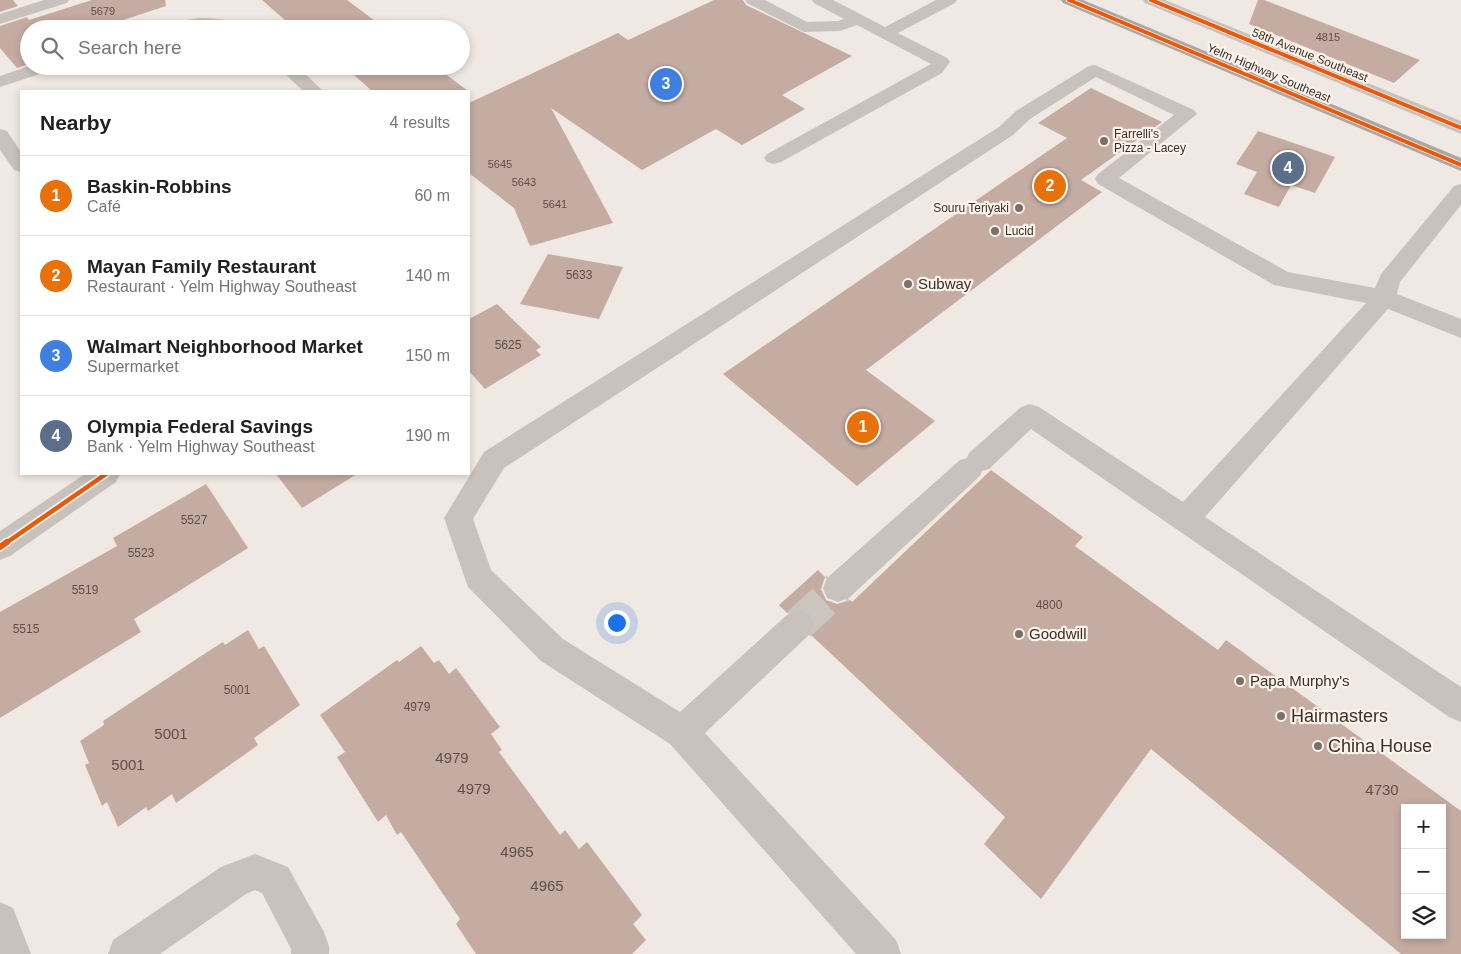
<!DOCTYPE html>
<html lang="en">
<head>
<meta charset="utf-8">
<style>
  body { margin:0; font-family:Helvetica,sans-serif; background:#f2f2f2; color:#202124 }
  .controls { position:absolute; right:15px; bottom:15px; display:grid; overflow:hidden; border-radius:0px; box-shadow:0 2px 8px #0003 }
  .controls button { width:45px; height:45px; display:grid; place-items:center; padding:0; border:0; border-bottom:1px solid #e0e0e0; background:#fff; color:#202124; font:25px sans-serif }
  .you { position:absolute; left:616px; top:622px; width:18px; height:18px; margin:-12px; border:4px solid #fff; border-radius:50%; background:#1a73e8; box-shadow:0 0 0 8px #1a73e833 }
  .badge { display:grid; place-items:center; width:32px; height:32px; border-radius:50%; background:#ea580c; color:#fff; font-size:16px; font-weight:700 }
  .pin { position:absolute; translate:-50% -50%; border:2px solid #fff; box-shadow:0 1px 5px #0006 }
  .list { margin:0; padding:0; list-style:none }
  h2 { display:flex; justify-content:space-between; align-items:center; height:65px; margin:0; padding:0 20px; font-size:21px }
  h2 small { font-size:16px; font-weight:400; color:#757577 }
  .list li { display:grid; grid-template-columns:32px 1fr auto; gap:15px; align-items:center; box-sizing:border-box; height:80px; padding:0 20px; border-top:1px solid #e0e0e0 }
  .list b { display:block; font-size:19px; white-space:nowrap }
  .list p { margin:0; font-size:16px; white-space:nowrap; color:#757577 }
  .list em { font-size:16px; font-style:normal; color:#757577 }
  .icon { flex:none; width:28px; height:28px; fill:none; stroke:currentColor; stroke-width:2; stroke-linecap:round; stroke-linejoin:round }
  .map { position:relative; flex:none; width:1461px; height:954px; overflow:hidden }
  .search { position:absolute; background:#fff; box-shadow:0 2px 8px #0003; left:20px; top:20px; width:450px; height:55px; display:flex; align-items:center; gap:12px; box-sizing:border-box; padding:0 18px; border-radius:28px; color:#757577; font-size:19px }
  .panel { position:absolute; background:#fff; box-shadow:0 2px 8px #0003; left:20px; top:90px; width:450px; height:385px; border-radius:0px }
  .map>svg:first-child { display:block }
  .building { fill:#c5aca3; fill-rule:evenodd }
  .lines { fill:none; stroke-linecap:round; stroke-linejoin:round }
  .minor-tunnel { stroke:#ccc4be; stroke-width:34; stroke-dasharray:34 17; stroke-linecap:butt }
  .minor { fill:#c9c2bc; fill-rule:evenodd }
  .major { fill:#aea6a1; fill-rule:evenodd }
  .cycleway-far2-casing { stroke:#fcf4eb; stroke-width:5.5 }
  .cycleway-far1-casing { stroke:#fcf4eb; stroke-width:8 }
  .cycleway-casing { stroke:#fcf4eb; stroke-width:9 }
  .cycleway-far2 { stroke:#e8590c; stroke-width:4 }
  .cycleway-far1 { stroke:#e8590c; stroke-width:4.5 }
  .cycleway { stroke:#e8590c; stroke-width:6 }
  .poi-dot { fill:#7a6f6a; stroke:#fcf4eb; stroke-width:2 }
  .labels { text-anchor:middle; stroke-width:4.5; stroke-linejoin:round; paint-order:stroke }
  .far-number-label { font-size:11px; fill:#5e4e48 }
  .far-street-label { font-size:12px; fill:#3b2e29; stroke:#fcf4eb }
  .far-poi-label { font-size:12px; fill:#3b2e29; stroke:#fcf4eb; text-anchor:start }
  .number-label { font-size:12px; fill:#5e4e48 }
  .poi-label { font-size:15px; fill:#3b2e29; stroke:#fcf4eb; text-anchor:start }
  .near-number-label { font-size:15px; fill:#5e4e48 }
  .near-poi-label { font-size:18px; fill:#3b2e29; stroke:#fcf4eb; text-anchor:start }
</style>
</head>
<body>
<div class="map">
<svg width="1461" height="954" viewBox="0 0 1461 954">
  <rect width="100%" height="100%" fill="#f0e9e3"/>
  <g class="building">
    <polygon points="0,0 13,0 18,6 0,12"/>
    <polygon points="92,0 165,0 166,6 96,29 29,29 29,64 17,68 0,48 0,26 27,17 29,20"/>
    <polygon points="262,0 347,0 386,29 295,29"/>
    <polygon points="714,0 743,0 746,5 852,56 782,95 805,109 742,145 716,129 642,170 551,108 613,223 530,246 514,208 469,173 469,103 618,33 628,40"/>
    <polygon points="1258,0 1264,0 1420,60 1394,83 1249,24"/>
    <polygon points="344,66 435,66 468,91 372,91"/>
    <polygon points="1091,88 1162,122 1081,180 1102,192 866,370 935,421 857,486 723,374 1067,138 1038,123"/>
    <polygon points="1258,131 1335,157 1315,193 1291,185 1279,207 1244,194 1257,172 1236,164"/>
    <polygon points="548,254 623,267 599,319 520,304"/>
    <polygon points="497,304 541,347 536,350 541,355 485,389 469,371 469,319"/>
    <path d="M991,470l92,67 -8,9 143,104 8,-10 235,171v143h-60l-250,-205 -110,150 -57,-55 21,-27 -194,-182 5,-12 -5,-11 -13,-4 -11,5 -8,-8 39,-35 7,7 -4,12 5,11 11,4 13,-4 2,2zM1405,808h37v127h-37z"/>
    <polygon points="276,474 357,474 302,508"/>
    <polygon points="206,484 248,548 134,619 141,632 0,718 0,612 117,546 113,538"/>
    <polygon points="248,630 259,649 264,646 300,705 254,738 258,745 176,803 172,794 148,811 146,807 118,827 107,802 102,806 85,765 89,763 80,741 104,725 103,721 201,656 223,642 225,645"/>
    <polygon points="421,646 434,663 439,660 449,674 456,668 500,727 491,734 502,750 499,752 560,835 565,830 579,849 587,842 642,915 633,924 646,940 632,954 476,954 456,924 460,919 401,832 397,835 386,815 378,822 337,757 345,752 320,715 397,660 399,662"/>
  </g>
  <g class="lines">
    <polyline class="minor-tunnel" points="799,624 838,588"/>
    <g class="minor">
      <polygon points="44,0 69,0 67,3 0,24 0,14"/>
      <polygon points="745,0 765,0 807,22 838,21 844,19 814,3 812,0 833,0 885,27 936,0 957,0 955,3 898,33 947,58 950,62 942,73 781,162 774,164 767,162 764,158 767,154 931,64 857,25 840,31 804,32 747,3"/>
      <polygon points="1143,0 1165,0 1461,121 1461,134 1145,3"/>
      <path d="M199,18c12,0 40,1 47,11h-94l2,-4z"/>
      <polygon points="1095,65 1194,110 1197,114 1119,178 1288,272 1375,288 1381,274 1454,186 1461,184 1461,205 1400,282 1397,294 1461,319 1461,338 1388,309 1205,517 1461,687 1461,722 1449,717 1031,429 989,469 982,471 980,476 849,598 838,602 827,598 823,588 827,578 960,460 967,458 969,453 1021,407 1030,404 1039,407 1183,502 1366,303 1274,285 1098,184 1095,179 1098,174 1174,115 1096,77 1030,119 1013,135 504,468 473,519 491,570 563,639 680,712 788,614 799,610 810,614 814,624 810,634 705,733 896,940 901,954 856,954 670,744 541,661 468,587 444,518 484,452 999,127 1016,111 1089,66"/>
      <polygon points="29,66 55,66 52,70 0,87 0,76"/>
      <polygon points="277,66 297,66 323,91 303,91"/>
      <polygon points="0,129 7,131 21,152 21,172 14,170 0,150"/>
      <polygon points="85,474 120,474 116,482 10,556 0,560 0,531"/>
      <polygon points="255,854 288,867 324,932 329,946 329,954 291,954 291,949 262,893 255,890 246,894 160,954 108,954 113,940 221,867"/>
      <polygon points="0,902 13,908 31,954 0,954"/>
    </g>
    <polygon class="major" points="1061,0 1083,0 1461,158 1461,171 1063,3"/>
    <defs>
      <g id="cycleway-far2">
        <polyline points="1069,0 1461,165"/>
        <polyline points="1151,0 1461,128"/>
        <path d="M160,29c27,-7 51,-9 78,0"/>
      </g>
      <polyline id="cycleway-far1" points="6,543 106,474"/>
      <polyline id="cycleway" points="0,547 7,542"/>
    </defs>
    <use href="#cycleway-far2" class="cycleway-far2-casing"/>
    <use href="#cycleway-far1" class="cycleway-far1-casing"/>
    <use href="#cycleway" class="cycleway-casing"/>
    <use href="#cycleway-far2" class="cycleway-far2"/>
    <use href="#cycleway-far1" class="cycleway-far1"/>
    <use href="#cycleway" class="cycleway"/>
  </g>
  <g class="poi-dot">
    <circle cx="1104" cy="141" r="5"/>
    <circle cx="1019" cy="208" r="5"/>
    <circle cx="995" cy="231" r="5"/>
    <circle cx="908" cy="284" r="5"/>
    <circle cx="1019" cy="634" r="5"/>
    <circle cx="1240" cy="681" r="5"/>
    <circle cx="1281" cy="716" r="5"/>
    <circle cx="1318" cy="746" r="5"/>
  </g>
  <g class="labels">
    <g class="far-number-label">
      <text x="103" y="15">5679</text>
      <text x="1328" y="41">4815</text>
      <text x="500" y="168">5645</text>
      <text x="524" y="186">5643</text>
      <text x="555" y="208">5641</text>
    </g>
    <g class="far-street-label">
      <text transform="translate(1310 55) rotate(22)" y="4">58th Avenue Southeast</text>
      <text transform="translate(1269 73) rotate(23)" y="4">Yelm Highway Southeast</text>
    </g>
    <g class="far-poi-label">
      <text x="1114" y="138">Farrelli's<tspan x="1114" dy="14">Pizza - Lacey</tspan></text>
      <text x="1009" y="212" text-anchor="end">Souru Teriyaki</text>
      <text x="1005" y="235">Lucid</text>
    </g>
    <g class="number-label">
      <text x="579" y="279">5633</text>
      <text x="508" y="349">5625</text>
      <text x="194" y="524">5527</text>
      <text x="141" y="557">5523</text>
      <text x="85" y="594">5519</text>
      <text x="1049" y="609">4800</text>
      <text x="26" y="633">5515</text>
      <text x="237" y="694">5001</text>
      <text x="417" y="711">4979</text>
    </g>
    <g class="poi-label">
      <text x="918" y="289">Subway</text>
      <text x="1029" y="639">Goodwill</text>
      <text x="1250" y="686">Papa Murphy's</text>
    </g>
    <g class="near-number-label">
      <text x="171" y="739">5001</text>
      <text x="452" y="763">4979</text>
      <text x="128" y="770">5001</text>
      <text x="474" y="794">4979</text>
      <text x="1382" y="795">4730</text>
      <text x="517" y="857">4965</text>
      <text x="547" y="891">4965</text>
    </g>
    <g class="near-poi-label">
      <text x="1291" y="722">Hairmasters</text>
      <text x="1328" y="752">China House</text>
    </g>
  </g>
</svg>
<div class="controls">
<button>+</button>
<button>−</button>
<button><svg class="icon" aria-label="layers" viewBox="0 0 24 24"><path d="M12 4l9 5-9 5-9-5zM3 14l9 5 9-5"/></svg></button>
</div>
<div class="you"></div>
<div class="pin badge" style="left:863px;top:427px;background:#e8710a">1</div>
<div class="pin badge" style="left:1050px;top:186px;background:#e8710a">2</div>
<div class="pin badge" style="left:666px;top:84px;background:#3f7fe0">3</div>
<div class="pin badge" style="left:1288px;top:168px;background:#5c6f8a">4</div>
<div class="search"><svg class="icon" aria-label="search" viewBox="0 0 24 24"><circle cx="10" cy="10" r="6"/><path d="M15 15l6 6"/></svg>Search here</div>
<section class="panel">
<h2>Nearby<small>4 results</small></h2>
<ul class="list">
<li><span class="badge" style="background:#e8710a">1</span><div><b>Baskin-Robbins</b><p>Café</p></div><em>60 m</em></li>
<li><span class="badge" style="background:#e8710a">2</span><div><b>Mayan Family Restaurant</b><p>Restaurant · Yelm Highway Southeast</p></div><em>140 m</em></li>
<li><span class="badge" style="background:#3f7fe0">3</span><div><b>Walmart Neighborhood Market</b><p>Supermarket</p></div><em>150 m</em></li>
<li><span class="badge" style="background:#5c6f8a">4</span><div><b>Olympia Federal Savings</b><p>Bank · Yelm Highway Southeast</p></div><em>190 m</em></li>
</ul>
</section>
</div>
</body>
</html>
